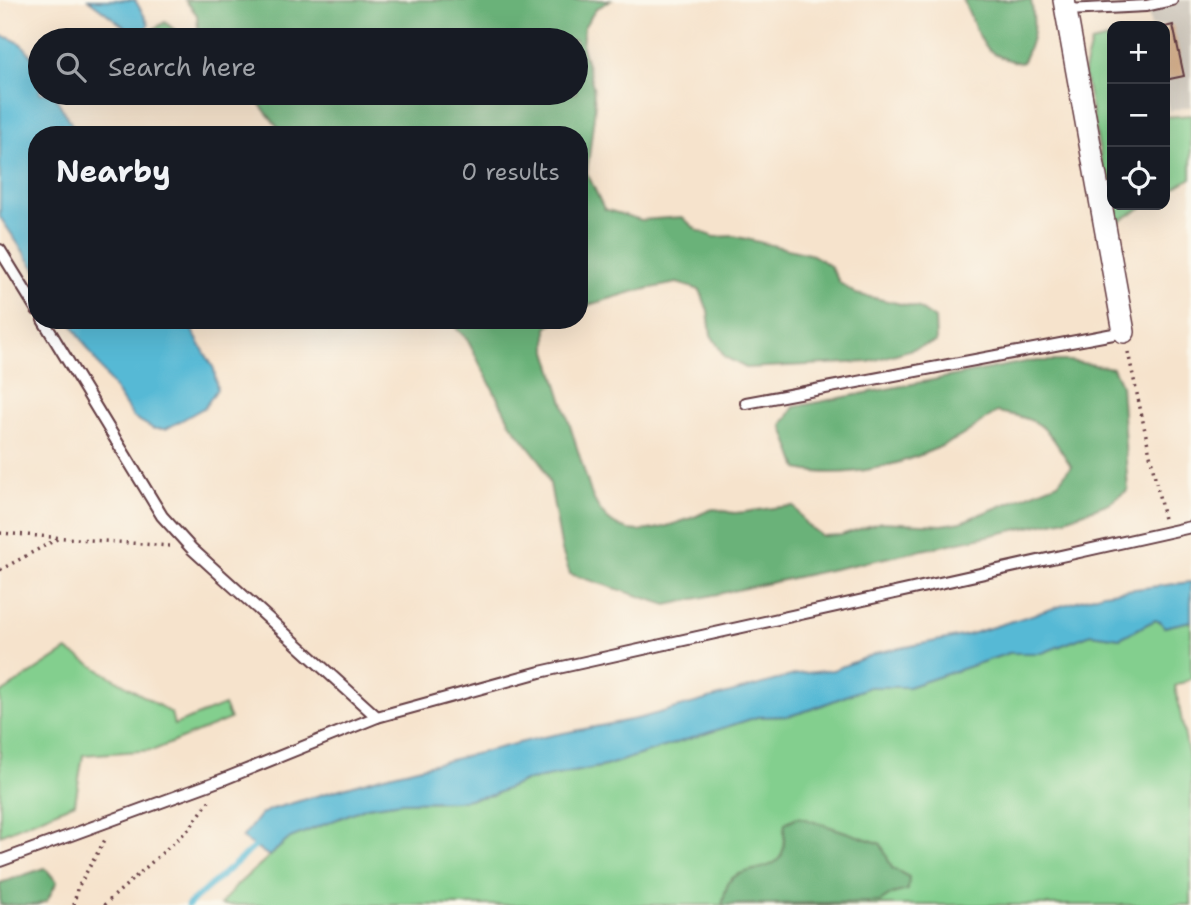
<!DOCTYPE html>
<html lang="en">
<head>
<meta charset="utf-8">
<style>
  body { margin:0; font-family:"Shantell Sans",sans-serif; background:#20242c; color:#f1f3f6 }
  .controls { position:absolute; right:21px; top:21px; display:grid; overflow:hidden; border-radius:14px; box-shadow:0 7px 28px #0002 }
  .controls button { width:63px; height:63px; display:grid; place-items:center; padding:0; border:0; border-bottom:2px solid #363941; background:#171b24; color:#f1f3f6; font:35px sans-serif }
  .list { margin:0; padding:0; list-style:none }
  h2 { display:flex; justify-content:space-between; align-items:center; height:91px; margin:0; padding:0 28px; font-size:30px }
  h2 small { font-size:23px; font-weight:400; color:#9ea1a6 }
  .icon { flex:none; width:38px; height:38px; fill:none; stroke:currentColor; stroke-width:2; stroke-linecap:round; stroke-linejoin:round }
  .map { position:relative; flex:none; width:1191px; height:905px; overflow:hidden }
  .search { position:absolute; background:#171b24; box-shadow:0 7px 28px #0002; left:28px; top:28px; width:560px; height:77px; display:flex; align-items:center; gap:18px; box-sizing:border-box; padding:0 24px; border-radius:38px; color:#9ea1a6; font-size:26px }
  .panel { position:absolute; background:#171b24; box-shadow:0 7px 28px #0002; left:28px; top:126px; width:560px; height:203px; border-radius:28px }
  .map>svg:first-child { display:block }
  .industrial { fill:#cac3b8 }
  .green { fill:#83cf8e; stroke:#66775c; stroke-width:2 }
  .forest { fill:#6ab279; stroke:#5a6852; stroke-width:2 }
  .water { fill:#57b9d5; stroke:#506c80; stroke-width:2 }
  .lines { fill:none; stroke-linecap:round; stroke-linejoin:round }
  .stream { stroke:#57b9d5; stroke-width:6 }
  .building { fill:#d3ab86 }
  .service-casing { stroke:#643c43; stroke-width:14 }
  .minor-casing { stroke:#643c43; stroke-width:24 }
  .path { stroke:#643c43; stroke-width:3.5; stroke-dasharray:2 5; stroke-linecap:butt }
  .service { stroke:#fff; stroke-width:10 }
  .minor { stroke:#fff; stroke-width:21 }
</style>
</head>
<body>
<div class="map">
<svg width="1191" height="905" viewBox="0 0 1191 905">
  <rect width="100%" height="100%" fill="#fbf7ec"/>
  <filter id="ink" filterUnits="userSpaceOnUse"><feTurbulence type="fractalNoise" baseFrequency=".0143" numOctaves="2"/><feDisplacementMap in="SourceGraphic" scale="14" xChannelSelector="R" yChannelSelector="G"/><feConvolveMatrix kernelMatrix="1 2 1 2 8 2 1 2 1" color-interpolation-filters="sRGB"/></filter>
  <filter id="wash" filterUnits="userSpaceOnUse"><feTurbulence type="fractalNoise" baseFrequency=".00686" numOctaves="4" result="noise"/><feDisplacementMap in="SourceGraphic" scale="28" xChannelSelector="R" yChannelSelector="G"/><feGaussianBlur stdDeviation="1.57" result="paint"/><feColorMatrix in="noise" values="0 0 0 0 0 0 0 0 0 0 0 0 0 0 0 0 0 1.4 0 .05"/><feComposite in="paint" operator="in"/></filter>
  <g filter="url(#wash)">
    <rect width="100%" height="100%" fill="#f6e3cc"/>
    <polygon class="industrial" points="1145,0 1191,0 1191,106 1169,111 1165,90 1165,26 1151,26"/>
    <g class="green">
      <polygon points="1112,38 1112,205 1146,205 1114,224 1084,71 1091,43"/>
      <polygon points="1191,115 1191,178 1165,194 1165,117"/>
      <polygon points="1155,620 1161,622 1164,627 1191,621 1191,679 1175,686 1191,768 1191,905 220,905 237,885 290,838 367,807 402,802 457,801 492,795 525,781 605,766 757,717 789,716 812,709 869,687 908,687 1009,653 1042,653 1091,634 1120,638"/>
      <polygon points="67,650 171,713 174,725 224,705 230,719 154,750 83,755 75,803 0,835 0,694"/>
    </g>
    <g class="forest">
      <polygon points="185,0 611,0 596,9 584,27 582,47 593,86 595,107 587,173 604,209 641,220 682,217 697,230 714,237 734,236 813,255 830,266 840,283 856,294 919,308 935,319 936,342 869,362 746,368 725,357 711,335 708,311 700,290 677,283 632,292 579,308 579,135 284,135 251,93 576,93 576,40 152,40 152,30 165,22 187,40 198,30 197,15"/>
      <path d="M963,0h68c5,25 3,40 -9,63 -45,-8 -41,-28 -59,-63z"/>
      <path d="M448,320h109l-10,8v23l44,142c21,52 59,40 103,24 6,-2 13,-7 20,-8 7,0 14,4 21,4 20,-2 38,-6 59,-7l12,18 16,12 19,-1 40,-13 61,3 19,-3 97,-39 13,-17c-26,-40 -26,-46 -74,-54 -14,8 -27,20 -41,27 -46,24 -107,42 -158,30l-16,-44 12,-18 236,-46h39l44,7 8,17 7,105 -19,13 -43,16 -399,86 -97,-31 -8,-23 -12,-67 -9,-22 -30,-38 -44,-85z"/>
      <path d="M797,817c5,0 73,23 84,27l11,24 17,9 -1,13 -16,4 -12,8 -158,3c2,-7 3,-15 6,-21 8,-18 42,-10 53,-28 5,-9 2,-23 4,-33z"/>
      <polygon points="45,868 57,882 47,901 36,905 0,905 0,883"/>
    </g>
    <g class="water">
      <polygon points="89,0 135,0 149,24 139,38"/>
      <path d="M0,36c30,4 40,30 40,57h13l25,42h-41v137l-37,-55z"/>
      <polygon points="69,320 186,320 214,369 217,389 205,407 166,429 154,429 133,417"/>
      <polygon points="1191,582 1191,621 1164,627 1161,622 1155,620 1120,638 1091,634 1042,653 1009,653 908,687 869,687 812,709 789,716 757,717 605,766 525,781 492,795 457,801 402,802 367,807 290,838 269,856 242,838 260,815 269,810 381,777 543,737 641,718 798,674 833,670 880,652 967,635 1103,593"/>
    </g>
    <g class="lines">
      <polyline class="stream" points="188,905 260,842"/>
    </g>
    <g id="blocks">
      <polygon class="building" points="1173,25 1184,76 1165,80 1165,27"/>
    </g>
  </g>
  <g filter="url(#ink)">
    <use href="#blocks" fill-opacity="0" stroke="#643c43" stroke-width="2"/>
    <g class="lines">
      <defs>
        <g id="service">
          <polyline points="1067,10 1146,6 1172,0"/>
          <polyline points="0,250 37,310"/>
          <polyline points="43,320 162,516 192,549 377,717"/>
          <polyline points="746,403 1124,332"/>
          <polyline points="0,861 224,779 377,717 540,672 1191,527"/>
        </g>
        <polyline id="minor" points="1064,0 1124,332"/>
      </defs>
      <use href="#service" class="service-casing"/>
      <use href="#minor" class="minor-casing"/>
      <g class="path">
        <polyline points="1128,352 1164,519"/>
        <polyline points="0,533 169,546"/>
        <polyline points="0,570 59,538"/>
        <polyline points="74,905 77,889 106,838"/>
        <polyline points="104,905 190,828 209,801"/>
      </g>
      <use href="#service" class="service"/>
      <use href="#minor" class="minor"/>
    </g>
  </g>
</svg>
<div class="controls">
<button>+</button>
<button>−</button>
<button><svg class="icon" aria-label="locate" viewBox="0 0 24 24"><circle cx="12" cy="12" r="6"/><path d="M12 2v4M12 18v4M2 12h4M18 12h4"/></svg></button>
</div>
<div class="search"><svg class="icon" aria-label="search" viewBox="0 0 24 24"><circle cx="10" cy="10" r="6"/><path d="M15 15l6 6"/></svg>Search here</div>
<section class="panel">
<h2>Nearby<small>0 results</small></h2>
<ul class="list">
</ul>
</section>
</div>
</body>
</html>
